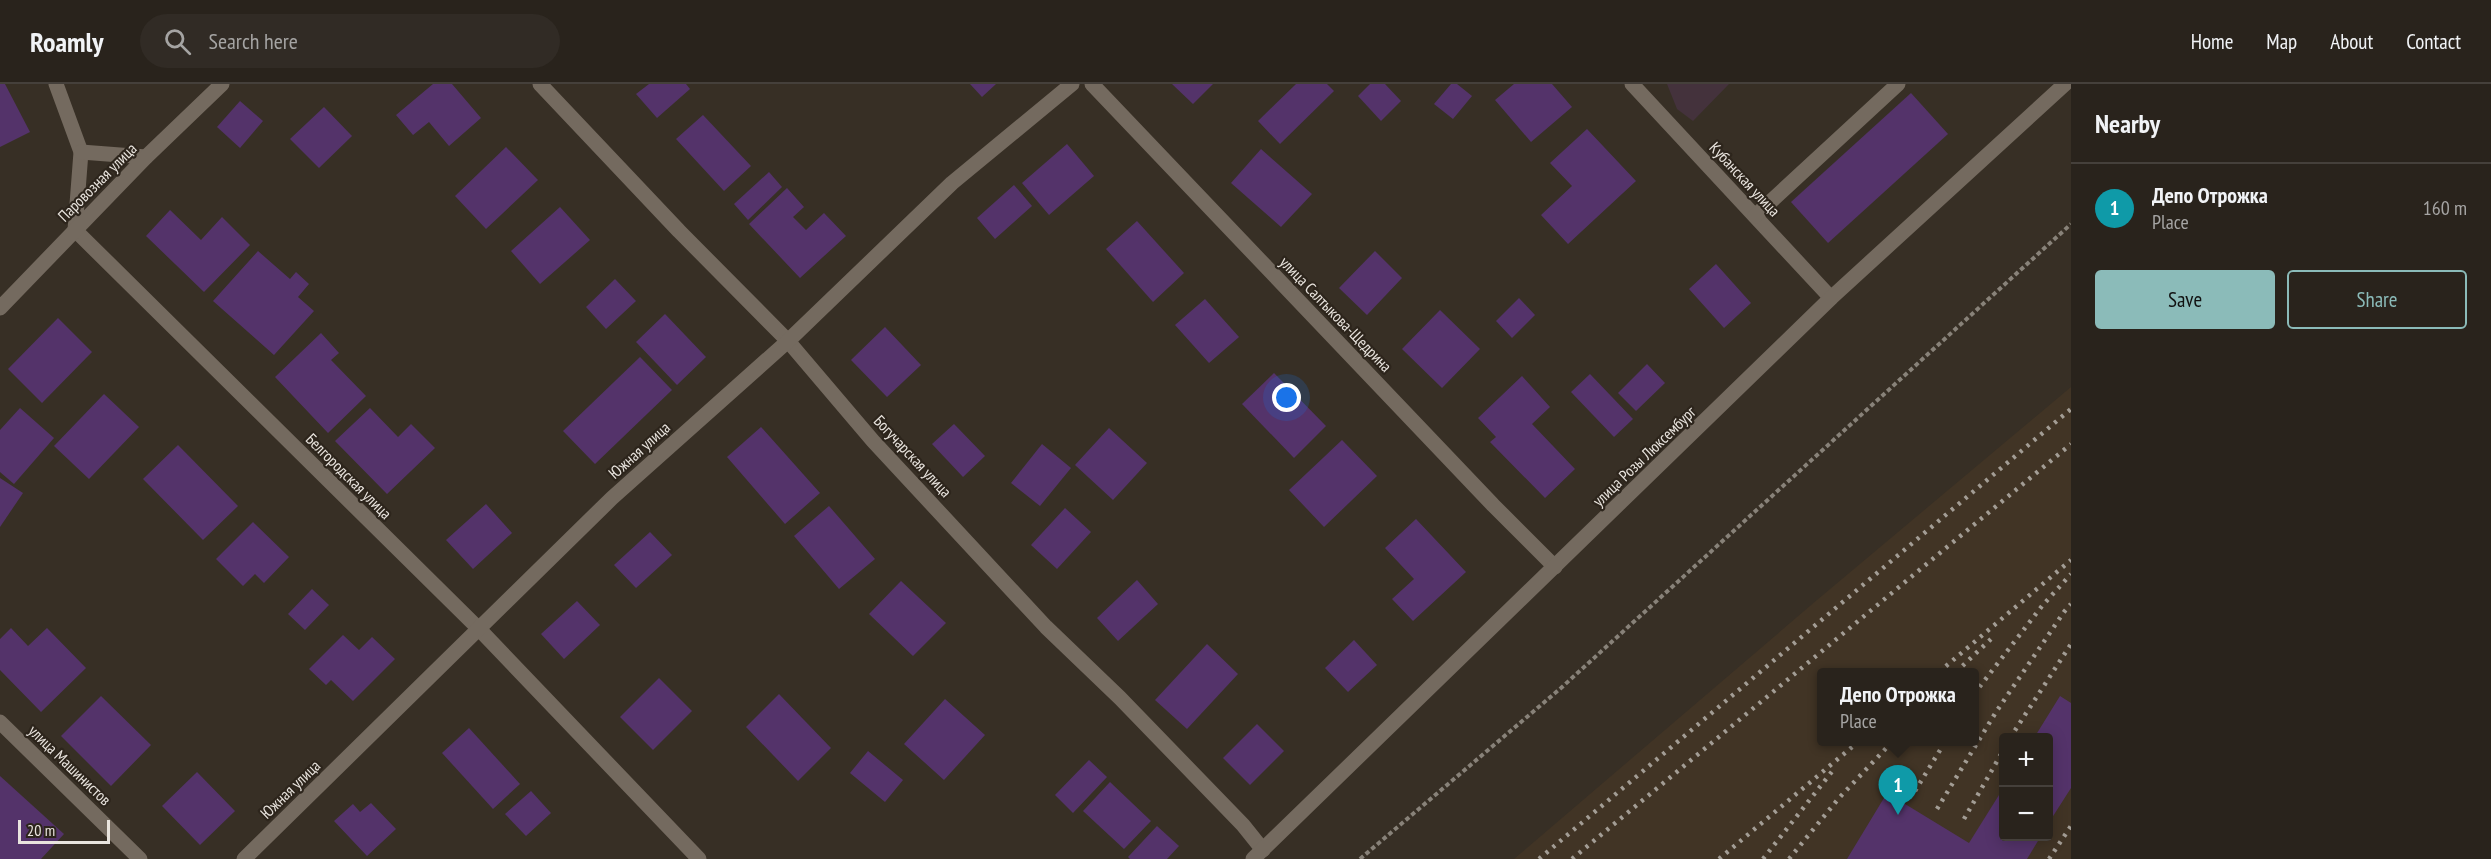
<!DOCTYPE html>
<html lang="en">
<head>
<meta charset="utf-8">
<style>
  body { margin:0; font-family:"PT Sans Narrow",sans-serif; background:#312b25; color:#f1f3f6 }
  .controls { position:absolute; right:18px; bottom:18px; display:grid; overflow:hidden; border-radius:6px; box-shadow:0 3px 15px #0003 }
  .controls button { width:54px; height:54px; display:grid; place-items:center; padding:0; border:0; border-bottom:2px solid #45403b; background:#29231c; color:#f1f3f6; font:30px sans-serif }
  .scale { position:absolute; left:18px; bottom:15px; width:92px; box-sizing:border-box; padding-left:6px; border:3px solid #e9e4de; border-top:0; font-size:16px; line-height:21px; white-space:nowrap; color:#e9e4de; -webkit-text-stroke:4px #2d251c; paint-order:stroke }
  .you { position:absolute; left:1287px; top:314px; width:21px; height:21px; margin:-15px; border:4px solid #fff; border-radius:50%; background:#1a73e8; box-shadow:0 0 0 9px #1a73e833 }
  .badge { display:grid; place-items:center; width:39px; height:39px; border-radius:50%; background:#8bbbb9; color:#fff; font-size:20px; font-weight:700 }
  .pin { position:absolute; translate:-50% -50px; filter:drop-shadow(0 2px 3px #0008) }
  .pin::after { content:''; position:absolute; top:32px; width:21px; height:18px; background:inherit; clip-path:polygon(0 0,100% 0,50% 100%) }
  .popup { position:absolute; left:1817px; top:584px; width:162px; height:78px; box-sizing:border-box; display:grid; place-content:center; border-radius:6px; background:#29231c; filter:drop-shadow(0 2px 4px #0005); font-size:20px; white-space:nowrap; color:#a5a4a3 }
  .popup b { font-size:22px; color:#f1f3f6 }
  .popup::after { content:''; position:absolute; left:50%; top:100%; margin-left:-12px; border:12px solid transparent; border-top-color:#29231c }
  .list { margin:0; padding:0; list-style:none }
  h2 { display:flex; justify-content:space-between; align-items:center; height:78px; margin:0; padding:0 24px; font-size:26px }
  h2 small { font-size:20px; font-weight:400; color:#a5a4a3 }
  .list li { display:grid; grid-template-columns:39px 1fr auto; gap:18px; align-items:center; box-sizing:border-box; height:90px; padding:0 24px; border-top:2px solid #45403b }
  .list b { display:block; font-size:22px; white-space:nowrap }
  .list p { margin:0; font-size:20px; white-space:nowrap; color:#a5a4a3 }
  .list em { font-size:20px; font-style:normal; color:#a5a4a3 }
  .actions { display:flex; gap:12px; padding:18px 24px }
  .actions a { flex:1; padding:14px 0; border:2px solid #8bbbb9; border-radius:6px; text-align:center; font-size:21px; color:#8bbbb9 }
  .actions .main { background:#8bbbb9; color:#111 }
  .icon { flex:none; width:33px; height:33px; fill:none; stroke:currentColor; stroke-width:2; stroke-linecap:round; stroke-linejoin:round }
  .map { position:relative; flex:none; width:2071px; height:775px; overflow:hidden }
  header { display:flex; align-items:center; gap:36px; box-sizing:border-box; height:84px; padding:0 30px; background:#29231c; border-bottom:2px solid #45403b }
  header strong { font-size:28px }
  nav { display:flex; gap:33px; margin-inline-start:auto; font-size:21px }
  .search { width:420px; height:54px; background:#312b25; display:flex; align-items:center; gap:15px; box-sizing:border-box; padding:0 21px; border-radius:33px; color:#a5a4a3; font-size:22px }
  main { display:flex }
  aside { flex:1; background:#29231c }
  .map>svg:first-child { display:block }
  .built { fill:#413425; fill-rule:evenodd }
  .education { fill:#44323c }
  .building { fill:#54336a }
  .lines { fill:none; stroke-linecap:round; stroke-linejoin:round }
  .path { stroke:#888279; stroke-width:4; stroke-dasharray:4.5 3; stroke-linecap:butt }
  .minor { stroke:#746a5f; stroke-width:15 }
  .rail { stroke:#a39d95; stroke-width:4.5; stroke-dasharray:3 6; stroke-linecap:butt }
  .labels { text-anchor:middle; stroke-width:4.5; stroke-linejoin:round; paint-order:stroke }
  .street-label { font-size:16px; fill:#e9e4de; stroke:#2d251c }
</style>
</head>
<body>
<header>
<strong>Roamly</strong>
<div class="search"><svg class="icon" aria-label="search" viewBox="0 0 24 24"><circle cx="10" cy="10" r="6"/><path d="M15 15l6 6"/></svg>Search here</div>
<nav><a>Home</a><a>Map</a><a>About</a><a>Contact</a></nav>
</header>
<main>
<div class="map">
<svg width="2071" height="775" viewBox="0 0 2071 775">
  <rect width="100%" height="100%" fill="#372f25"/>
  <path class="built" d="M2071,303v472h-557l303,-259zM1822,588h152v70h-152zM2004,654h44v98h-44z"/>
  <polygon class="education" points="1667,0 1729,0 1693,37 1677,25"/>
  <g class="building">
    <polygon points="0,0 5,0 30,48 0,63"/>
    <polygon points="433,0 452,0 481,34 449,62 429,38 413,51 396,31"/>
    <polygon points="649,0 686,0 690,5 657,34 636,10"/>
    <polygon points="970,0 996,0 982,13"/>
    <polygon points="1172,0 1213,0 1193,20"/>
    <polygon points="1296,0 1327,0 1334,7 1280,60 1258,37"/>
    <polygon points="1370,0 1385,0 1401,17 1381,37 1358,12"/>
    <polygon points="1451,0 1457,0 1472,12 1453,35 1434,20"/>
    <polygon points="1514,0 1552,0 1572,23 1531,58 1495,16"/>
    <polygon points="1911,9 1948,50 1828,159 1791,118"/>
    <polygon points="240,17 263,37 240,64 217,43"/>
    <polygon points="324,23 352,52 319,84 290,55"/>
    <polygon points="703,31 751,82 724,107 676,55"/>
    <polygon points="1587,45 1636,97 1568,160 1541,131 1572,102 1550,79"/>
    <polygon points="1067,60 1094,92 1049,131 1022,99"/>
    <polygon points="506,63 538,96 486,145 455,112"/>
    <polygon points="1261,65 1312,110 1281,143 1231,99"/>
    <polygon points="769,88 782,103 748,136 734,120"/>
    <polygon points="1014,101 1032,122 995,155 977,134"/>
    <polygon points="787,104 804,123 793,133 806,146 824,129 846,152 800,194 749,140"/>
    <polygon points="560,123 590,156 540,200 511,167"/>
    <polygon points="170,126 201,156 222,133 250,161 204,208 146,152"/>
    <polygon points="1137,137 1184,189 1153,218 1106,165"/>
    <polygon points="258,167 290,195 296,188 309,200 298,213 314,227 274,271 213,217"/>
    <polygon points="1375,167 1402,194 1367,231 1339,204"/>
    <polygon points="1716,180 1751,219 1724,244 1689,205"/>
    <polygon points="615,195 636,217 606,245 586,223"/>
    <polygon points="1519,214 1535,231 1512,254 1496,237"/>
    <polygon points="1205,215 1239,253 1209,279 1175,241"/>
    <polygon points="1440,226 1480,265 1442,304 1402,265"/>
    <polygon points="665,230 706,273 677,301 636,258"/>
    <polygon points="58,234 92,268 42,319 8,285"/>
    <polygon points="885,243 921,281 887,313 851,276"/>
    <polygon points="321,249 339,269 331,276 366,312 328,349 275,293"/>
    <polygon points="640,273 672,306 595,380 563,347"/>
    <polygon points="1647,280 1665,299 1636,327 1618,309"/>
    <polygon points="1274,289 1326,342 1294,374 1242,320"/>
    <polygon points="1590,290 1633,335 1614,353 1571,308"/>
    <polygon points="1522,292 1550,323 1532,340 1575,385 1545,414 1490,358 1496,353 1478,334"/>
    <polygon points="104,310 139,343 89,395 54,362"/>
    <polygon points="20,324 54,354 14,400 0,388 0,346"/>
    <polygon points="370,324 398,353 411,340 435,364 387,410 335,357"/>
    <polygon points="954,340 985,372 963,393 932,360"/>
    <polygon points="761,343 820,409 785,440 727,373"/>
    <polygon points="1109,344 1147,379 1113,416 1075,381"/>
    <polygon points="1342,356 1377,392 1324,443 1289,406"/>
    <polygon points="1042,360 1071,384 1040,422 1011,399"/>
    <polygon points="178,361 238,422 203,456 143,395"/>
    <polygon points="0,394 23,409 0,443"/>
    <polygon points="486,420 512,449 473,485 446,456"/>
    <polygon points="829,422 875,475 839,505 794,452"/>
    <polygon points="1065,424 1091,448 1057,485 1031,461"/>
    <polygon points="1416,435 1466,488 1413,537 1392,515 1414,495 1385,464"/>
    <polygon points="253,438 289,473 264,499 255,490 243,502 216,475"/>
    <polygon points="650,448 672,471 636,504 614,481"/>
    <polygon points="1137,496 1158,520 1118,557 1097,534"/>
    <polygon points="901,497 946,539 913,572 869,530"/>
    <polygon points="312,505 329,521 305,546 288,530"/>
    <polygon points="577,517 600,541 564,575 541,550"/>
    <polygon points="11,544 28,562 47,544 86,584 41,628 0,586 0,555"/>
    <polygon points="343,551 359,566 372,553 395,575 353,617 331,596 326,601 309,585"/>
    <polygon points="1354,556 1377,581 1348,608 1325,584"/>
    <polygon points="1207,560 1238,590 1187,645 1155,616"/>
    <polygon points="659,594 692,627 653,666 620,633"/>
    <polygon points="779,610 831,664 798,697 746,643"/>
    <polygon points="101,612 151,661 111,702 61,652"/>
    <polygon points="2060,612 2071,619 2071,704 2048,740 2048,654 2034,654"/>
    <polygon points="945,615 985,651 944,696 904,660"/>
    <polygon points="1257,640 1284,667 1250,701 1223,674"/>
    <polygon points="469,644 520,700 493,725 442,669"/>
    <polygon points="868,667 903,696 885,718 850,689"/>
    <polygon points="1089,676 1107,693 1073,729 1055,711"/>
    <polygon points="197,688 235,727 200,761 162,722"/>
    <polygon points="0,692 64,750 41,775 0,775"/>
    <polygon points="1110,698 1151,737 1124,765 1083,727"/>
    <polygon points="2004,703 2004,752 2041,752 2027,775 1847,775 1887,709 1969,759"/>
    <polygon points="531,707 551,729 526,752 505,730"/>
    <polygon points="371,719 396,745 367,772 334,737 353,720 360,728"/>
    <polygon points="1157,742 1179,762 1167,775 1130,775 1128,773"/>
  </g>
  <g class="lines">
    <polyline class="path" points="1360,775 1561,604 2071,140"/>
    <g class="minor">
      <polyline points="56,0 81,68 75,146 480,546 699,775"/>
      <polyline points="540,0 679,147 788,257 873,357 1046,543 1120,614 1243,741 1263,766"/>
      <polyline points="1092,0 1493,421 1555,483"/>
      <polyline points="1632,0 1831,214"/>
      <polyline points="81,68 146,73"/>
      <polyline points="1755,132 1898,0"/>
      <polyline points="0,224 146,73 222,0"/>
      <polyline points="0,638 140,775"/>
      <polyline points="244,775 612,414 788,257 952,99 1072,0"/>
      <polyline points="1253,775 1831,214 2065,0"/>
    </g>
    <g class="rail">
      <polyline points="1939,588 2071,476"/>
      <polyline points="1956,588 1991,555"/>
      <polyline points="1974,610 2042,522 2071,490"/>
      <polyline points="2010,654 2071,560"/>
      <polyline points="1915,707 1945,658"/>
      <polyline points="1937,725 1996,628 2064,528 2071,520"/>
      <polyline points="1964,735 2004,665"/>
      <polyline points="1539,775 2071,325"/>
      <polyline points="1572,775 2071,360"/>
      <polyline points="1719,775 1858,658"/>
      <polyline points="1763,775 1834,685"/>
      <polyline points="1789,775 1839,714 1892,658"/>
      <polyline points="2049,775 2071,742"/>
    </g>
  </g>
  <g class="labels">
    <g class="street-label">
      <text transform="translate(1745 95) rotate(47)" y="6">Кубанская улица</text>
      <text transform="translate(97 98) rotate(-45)" y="6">Паровозная улица</text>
      <text transform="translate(1336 230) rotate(46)" y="6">улица Салтыкова-Щедрина</text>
      <text transform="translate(639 366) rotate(-42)" y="6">Южная улица</text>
      <text transform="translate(913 372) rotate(47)" y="6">Богучарская улица</text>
      <text transform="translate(1644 372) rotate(-44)" y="6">улица Розы Люксембург</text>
      <text transform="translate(349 392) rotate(45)" y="6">Белгородская улица</text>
      <text transform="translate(70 681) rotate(44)" y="6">улица Машинистов</text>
      <text transform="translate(290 705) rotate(-44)" y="6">Южная улица</text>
    </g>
  </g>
</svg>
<div class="controls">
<button>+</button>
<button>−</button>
</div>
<div class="scale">20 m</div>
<div class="you"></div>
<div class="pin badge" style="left:1898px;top:731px;background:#0f9aa8">1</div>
<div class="popup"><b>Депо Отрожка</b>Place</div>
</div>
<aside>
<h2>Nearby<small></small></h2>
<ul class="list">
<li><span class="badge" style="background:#0f9aa8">1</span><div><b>Депо Отрожка</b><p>Place</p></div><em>160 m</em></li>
</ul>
<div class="actions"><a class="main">Save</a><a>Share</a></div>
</aside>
</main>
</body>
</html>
